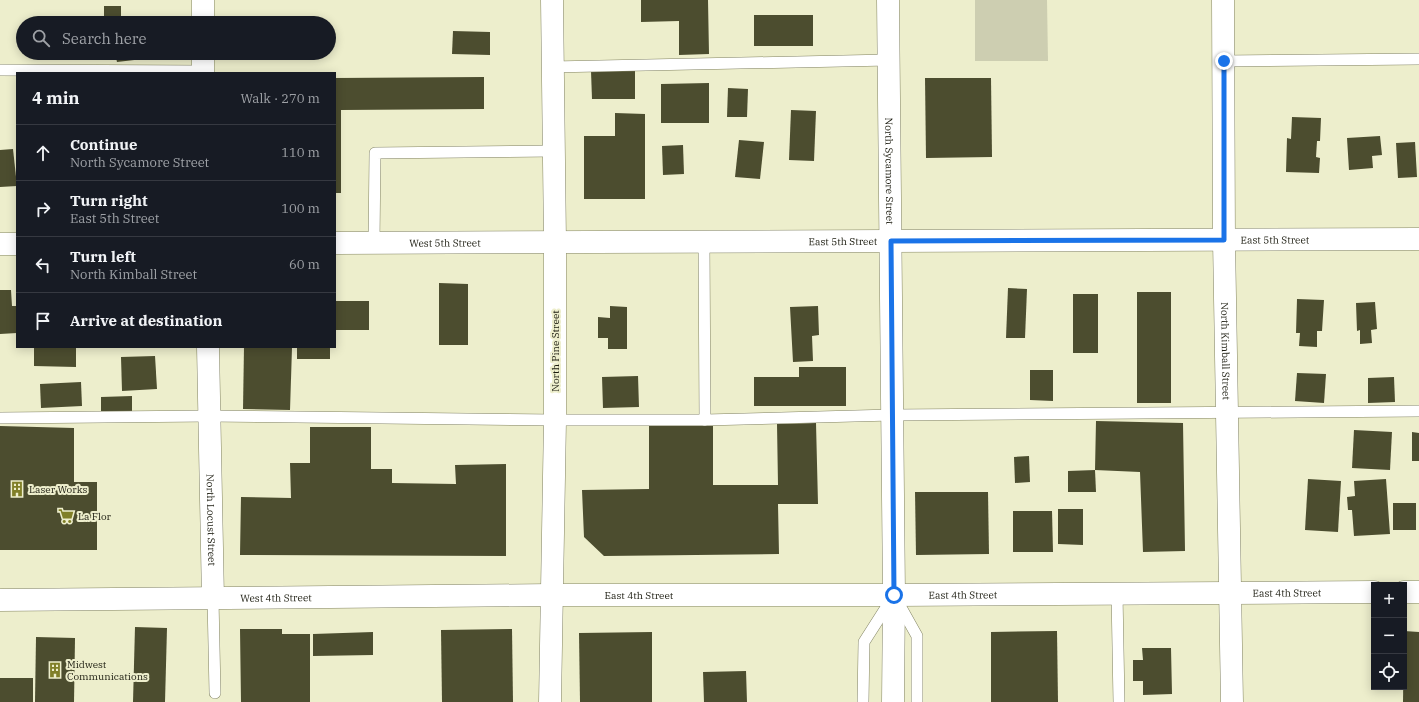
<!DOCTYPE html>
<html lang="en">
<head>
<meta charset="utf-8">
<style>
  body { margin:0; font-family:"IBM Plex Serif",serif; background:#242831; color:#f1f3f6 }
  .controls { position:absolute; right:12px; bottom:12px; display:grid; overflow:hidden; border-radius:0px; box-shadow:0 2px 10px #0003 }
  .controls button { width:36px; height:36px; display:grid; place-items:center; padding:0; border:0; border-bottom:1px solid #363941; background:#171b24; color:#f1f3f6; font:20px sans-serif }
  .stop { position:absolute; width:12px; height:12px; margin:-9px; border:3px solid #1a73e8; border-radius:50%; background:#fff }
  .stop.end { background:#1a73e8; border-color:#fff; box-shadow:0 1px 4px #0008 }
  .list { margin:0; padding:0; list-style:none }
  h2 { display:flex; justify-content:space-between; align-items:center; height:52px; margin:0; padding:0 16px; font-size:17px }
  h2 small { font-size:13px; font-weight:400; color:#9ea1a6 }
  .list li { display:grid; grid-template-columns:26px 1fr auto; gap:12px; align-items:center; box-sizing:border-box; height:56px; padding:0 16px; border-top:1px solid #363941 }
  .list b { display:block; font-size:15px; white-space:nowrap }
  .list p { margin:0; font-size:13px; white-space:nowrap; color:#9ea1a6 }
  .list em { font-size:13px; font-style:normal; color:#9ea1a6 }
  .icon { flex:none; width:22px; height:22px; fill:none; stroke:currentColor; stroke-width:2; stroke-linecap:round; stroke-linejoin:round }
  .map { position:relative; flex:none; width:1419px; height:702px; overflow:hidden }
  .search { position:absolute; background:#171b24; box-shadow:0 2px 10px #0003; left:16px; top:16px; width:320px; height:44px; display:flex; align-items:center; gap:10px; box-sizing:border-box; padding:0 14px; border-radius:22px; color:#9ea1a6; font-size:15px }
  .panel { position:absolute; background:#171b24; box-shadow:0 2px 10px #0003; left:16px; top:72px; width:320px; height:276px; border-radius:0px }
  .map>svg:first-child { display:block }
  .green { fill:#cdceb1 }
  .building { fill:#4c4d2f }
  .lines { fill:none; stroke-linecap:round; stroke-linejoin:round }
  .lane-casing { stroke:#828363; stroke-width:12 }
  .street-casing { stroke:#828363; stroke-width:23 }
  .secondary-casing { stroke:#828363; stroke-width:23 }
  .lane { stroke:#fff; stroke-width:11 }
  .street { stroke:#fff; stroke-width:22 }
  .secondary { stroke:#fff; stroke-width:22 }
  .route { stroke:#1a73e8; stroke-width:5 }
  .labels { text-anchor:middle; stroke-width:4; stroke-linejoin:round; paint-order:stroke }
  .street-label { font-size:10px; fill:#1c1c10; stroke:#edeecc }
  .poi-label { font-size:10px; fill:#1c1c10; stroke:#edeecc; text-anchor:start }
</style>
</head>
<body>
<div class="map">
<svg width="1419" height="702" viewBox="0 0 1419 702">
  <rect width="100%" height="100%" fill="#edeecc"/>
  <polygon class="green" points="975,0 1047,0 1048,61 975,61"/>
  <g class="building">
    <polygon points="641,0 708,0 709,54 679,55 679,21 641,22"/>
    <rect x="104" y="6" width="17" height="17"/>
    <rect x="754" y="15" width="59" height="31"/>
    <polygon points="453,31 490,32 490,55 452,54"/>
    <rect x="38" y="53" width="23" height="6"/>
    <polygon points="115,53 159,53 160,57 117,62"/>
    <polygon points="591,71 635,71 635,99 592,99"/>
    <polygon points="484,77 484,109 341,110 341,193 335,193 335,78"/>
    <polygon points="925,78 991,78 992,157 926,158"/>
    <polygon points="709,83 709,123 661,123 661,84"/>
    <polygon points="728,88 748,89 747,117 727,117"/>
    <polygon points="791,110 816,111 814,161 789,160"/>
    <polygon points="615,113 645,114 645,199 584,199 584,136 615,136"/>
    <polygon points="1292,117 1321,118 1320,141 1317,141 1316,157 1320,158 1319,173 1286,172 1287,138 1291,139"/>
    <polygon points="1380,136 1382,155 1372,156 1373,168 1349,170 1347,138"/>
    <polygon points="739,140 764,142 760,179 735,177"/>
    <polygon points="1415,142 1417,177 1398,178 1396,143"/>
    <polygon points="683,145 684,174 663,175 662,146"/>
    <polygon points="13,149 17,186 0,187 0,150"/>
    <polygon points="439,283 468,284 468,345 439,345"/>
    <polygon points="1008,288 1027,289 1025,338 1006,338"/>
    <polygon points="0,290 11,290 12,306 17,306 17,333 0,334"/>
    <rect x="1137" y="292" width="34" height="111"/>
    <rect x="1073" y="294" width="25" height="59"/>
    <polygon points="1297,299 1324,300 1322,331 1317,331 1317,347 1299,346 1300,333 1296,333"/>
    <rect x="335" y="301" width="34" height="29"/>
    <polygon points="1375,302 1377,329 1371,330 1372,343 1360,344 1360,330 1357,331 1356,303"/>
    <polygon points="610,306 627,307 627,349 608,349 608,338 598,338 598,317 610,318"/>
    <polygon points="818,306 819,335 812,336 813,361 793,362 790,307"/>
    <polygon points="34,347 76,347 76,367 34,366"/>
    <polygon points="244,347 292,348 290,410 243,409"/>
    <rect x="297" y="347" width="33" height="12"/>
    <polygon points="155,356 157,389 122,391 121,357"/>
    <polygon points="799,367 846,367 846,406 754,406 754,377 799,377"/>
    <polygon points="1030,370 1053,370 1053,401 1030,400"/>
    <polygon points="1297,373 1326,374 1324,403 1295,401"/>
    <polygon points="638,376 639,407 603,408 602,377"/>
    <polygon points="1394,377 1395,402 1368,403 1368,378"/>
    <polygon points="81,382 82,406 41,408 40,384"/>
    <polygon points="132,396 132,413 101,414 101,397"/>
    <polygon points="1096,421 1183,423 1185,551 1143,552 1140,472 1095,470"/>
    <polygon points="816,423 818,504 778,504 779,554 604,556 584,537 582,490 649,489 649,426 713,426 713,485 778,485 777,424"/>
    <polygon points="0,426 74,428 74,482 97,482 97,550 0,550"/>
    <polygon points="310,427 371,427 371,469 392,469 392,483 456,484 455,465 506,464 506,556 240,555 241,497 291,498 290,463 310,463"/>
    <polygon points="1354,430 1392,432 1390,470 1352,468"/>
    <polygon points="1412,432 1419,433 1419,461 1412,461"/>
    <polygon points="1029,456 1030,482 1015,483 1014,457"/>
    <polygon points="1095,470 1096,492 1068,492 1068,471"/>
    <polygon points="1308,479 1341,481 1338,532 1305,530"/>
    <polygon points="1386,479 1390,534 1354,536 1352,510 1348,510 1347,497 1355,496 1354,481"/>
    <polygon points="915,492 988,492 989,554 916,555"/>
    <rect x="1393" y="503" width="23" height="27"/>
    <polygon points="1058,509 1083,509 1083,545 1058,544"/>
    <polygon points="1013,511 1052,511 1053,552 1013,552"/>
    <polygon points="135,627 167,628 165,702 133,702"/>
    <polygon points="240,629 282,629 282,634 310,634 310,702 241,702"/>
    <polygon points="512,629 513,702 442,702 441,630"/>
    <polygon points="1057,631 1058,702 991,702 991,632"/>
    <polygon points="1404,631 1419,632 1419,702 1403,702"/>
    <polygon points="373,632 373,655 313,656 313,634"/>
    <polygon points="652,632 652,702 580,702 579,633"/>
    <polygon points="36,637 75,638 74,702 35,702"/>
    <polygon points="1142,648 1171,648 1172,694 1143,695 1143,681 1133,681 1133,660 1143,660"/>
    <polygon points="746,671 747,702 704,702 703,672"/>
    <rect x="0" y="678" width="33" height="24"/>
  </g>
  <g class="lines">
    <defs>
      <g id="lane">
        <polyline points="1223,61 1419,59"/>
        <polyline points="552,67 889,60"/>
        <polyline points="0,70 203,71"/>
        <polyline points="704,242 705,420"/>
        <polyline points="374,243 375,153 553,151"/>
        <polyline points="0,418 209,416 555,420 705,420 892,415 1419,411"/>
        <polyline points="1117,593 1119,702"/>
        <polyline points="213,599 215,693"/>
        <polyline points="863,702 864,642 894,595 917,636 917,702"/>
      </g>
      <g id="street">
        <polyline points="203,0 203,23"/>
        <path id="s1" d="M1223,0l1,240 8,462"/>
        <polyline points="203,53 203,73"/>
        <path id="s2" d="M335,243l1084,-4"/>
        <polyline points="0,244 17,244"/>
        <path id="s3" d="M208,347l5,252"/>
        <polyline points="550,702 555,420 555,242 552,0"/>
      </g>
      <g id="secondary">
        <path id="s4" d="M888,0l6,595 -1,107"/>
        <polyline points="1404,592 1419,592"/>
        <path id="s5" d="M0,600l551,-5h343l480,-3"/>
      </g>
    </defs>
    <use href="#lane" class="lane-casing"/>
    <use href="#street" class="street-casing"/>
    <use href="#secondary" class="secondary-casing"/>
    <use href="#lane" class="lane"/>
    <use href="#street" class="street"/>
    <use href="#secondary" class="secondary"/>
  </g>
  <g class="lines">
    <polyline class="route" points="894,595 891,241 1224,240 1224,61"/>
  </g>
  <defs>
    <symbol id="building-bare" viewBox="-9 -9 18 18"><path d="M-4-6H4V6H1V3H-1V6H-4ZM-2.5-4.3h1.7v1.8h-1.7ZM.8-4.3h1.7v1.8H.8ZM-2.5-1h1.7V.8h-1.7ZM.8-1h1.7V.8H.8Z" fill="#807f28" stroke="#edeecc" stroke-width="2.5" paint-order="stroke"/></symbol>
    <symbol id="supermarket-bare" viewBox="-9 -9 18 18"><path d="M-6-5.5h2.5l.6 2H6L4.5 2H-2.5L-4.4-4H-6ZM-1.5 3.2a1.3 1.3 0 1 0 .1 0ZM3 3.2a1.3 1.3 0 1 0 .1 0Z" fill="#807f28" stroke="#edeecc" stroke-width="2.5" paint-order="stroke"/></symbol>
  </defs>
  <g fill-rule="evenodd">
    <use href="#building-bare" x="6" y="478" width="22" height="22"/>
    <use href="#supermarket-bare" x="55" y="505" width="22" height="22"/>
    <use href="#building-bare" x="44" y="659" width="22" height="22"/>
  </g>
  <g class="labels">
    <g class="street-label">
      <text dy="4" stroke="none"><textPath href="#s4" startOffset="171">North Sycamore Street</textPath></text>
      <text dy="4" stroke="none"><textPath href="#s2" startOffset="940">East 5th Street</textPath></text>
      <text dy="4" stroke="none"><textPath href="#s2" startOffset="508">East 5th Street</textPath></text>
      <text dy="4" stroke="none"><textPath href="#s2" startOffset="110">West 5th Street</textPath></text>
      <text transform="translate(555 351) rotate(-90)" y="4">North Pine Street</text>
      <text dy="4" stroke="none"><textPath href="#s1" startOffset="351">North Kimball Street</textPath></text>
      <text dy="4" stroke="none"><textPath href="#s3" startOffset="173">North Locust Street</textPath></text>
      <text dy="4" stroke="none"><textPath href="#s5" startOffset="1287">East 4th Street</textPath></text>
      <text dy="4" stroke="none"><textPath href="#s5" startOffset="639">East 4th Street</textPath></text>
      <text dy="4" stroke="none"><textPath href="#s5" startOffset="963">East 4th Street</textPath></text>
      <text dy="4" stroke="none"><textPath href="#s5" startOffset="276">West 4th Street</textPath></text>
    </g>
    <g class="poi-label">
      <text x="29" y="493">Laser Works</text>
      <text x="78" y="520">La Flor</text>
      <text x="67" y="668">Midwest<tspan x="67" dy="12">Communications</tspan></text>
    </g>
  </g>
</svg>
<div class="controls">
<button>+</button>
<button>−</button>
<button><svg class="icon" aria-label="locate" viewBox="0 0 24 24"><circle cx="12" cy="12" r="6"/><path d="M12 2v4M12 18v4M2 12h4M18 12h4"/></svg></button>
</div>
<div class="stop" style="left:894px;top:595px"></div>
<div class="stop end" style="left:1224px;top:61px"></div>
<div class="search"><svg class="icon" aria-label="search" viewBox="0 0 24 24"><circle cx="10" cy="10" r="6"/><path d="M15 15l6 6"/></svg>Search here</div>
<section class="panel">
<h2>4 min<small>Walk · 270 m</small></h2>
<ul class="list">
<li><svg class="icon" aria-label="ahead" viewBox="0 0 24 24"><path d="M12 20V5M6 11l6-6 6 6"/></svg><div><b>Continue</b><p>North Sycamore Street</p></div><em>110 m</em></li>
<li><svg class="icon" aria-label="right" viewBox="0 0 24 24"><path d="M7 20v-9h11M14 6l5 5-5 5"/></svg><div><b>Turn right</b><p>East 5th Street</p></div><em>100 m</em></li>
<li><svg class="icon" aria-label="left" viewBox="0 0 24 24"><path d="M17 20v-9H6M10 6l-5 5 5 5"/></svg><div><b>Turn left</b><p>North Kimball Street</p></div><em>60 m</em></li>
<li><svg class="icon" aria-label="arrive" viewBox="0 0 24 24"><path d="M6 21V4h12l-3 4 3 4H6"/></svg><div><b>Arrive at destination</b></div></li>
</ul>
</section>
</div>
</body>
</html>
